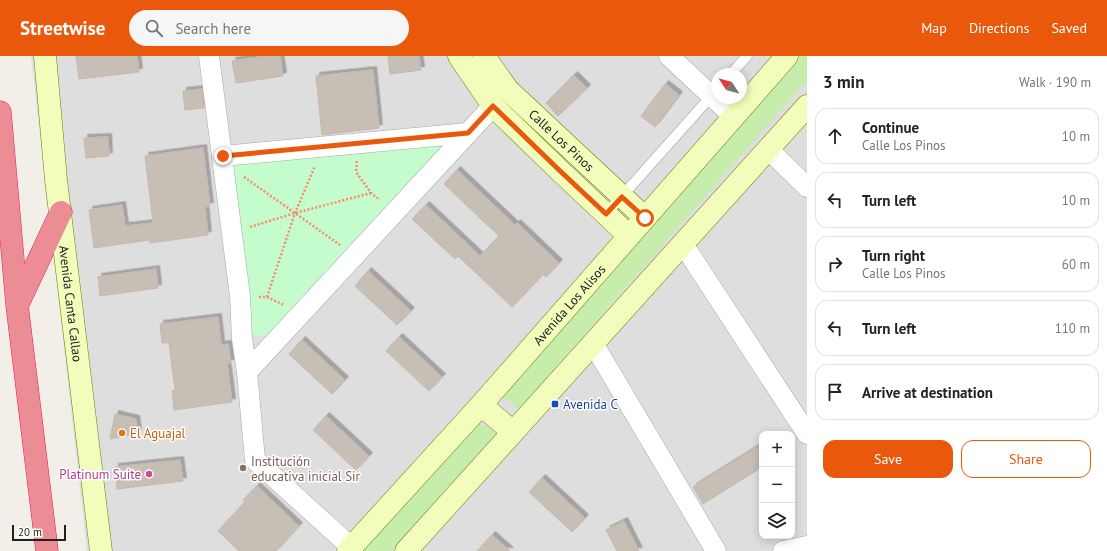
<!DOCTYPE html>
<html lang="en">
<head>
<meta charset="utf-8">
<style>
  body { margin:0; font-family:"PT Sans",sans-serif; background:#f6f6f6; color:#222 }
  .controls { position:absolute; right:12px; bottom:12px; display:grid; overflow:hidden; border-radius:8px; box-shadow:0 2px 10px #0003 }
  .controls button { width:36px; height:36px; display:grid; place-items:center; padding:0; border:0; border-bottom:1px solid #e0e0e0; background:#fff; color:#222; font:20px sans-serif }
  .compass { position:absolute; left:711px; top:12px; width:36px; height:36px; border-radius:50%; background:#fff; box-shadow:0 2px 10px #0003; rotate:306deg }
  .scale { position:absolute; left:12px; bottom:10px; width:54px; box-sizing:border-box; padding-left:4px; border:2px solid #212121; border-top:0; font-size:11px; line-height:14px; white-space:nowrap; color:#212121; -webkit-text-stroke:3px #fff; paint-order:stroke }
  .stop { position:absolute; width:12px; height:12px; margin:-9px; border:3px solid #ea580c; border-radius:50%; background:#fff }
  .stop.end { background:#ea580c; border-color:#fff; box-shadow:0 1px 4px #0008 }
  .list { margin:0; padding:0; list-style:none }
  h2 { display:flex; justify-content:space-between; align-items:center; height:52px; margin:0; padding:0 16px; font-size:17px }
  h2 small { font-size:13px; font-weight:400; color:#767676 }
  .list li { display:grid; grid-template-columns:26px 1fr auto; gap:12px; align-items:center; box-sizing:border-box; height:56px; margin:0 8px 8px; padding:0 8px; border:1px solid #e0e0e0; border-radius:12px }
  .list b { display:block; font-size:15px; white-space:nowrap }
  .list p { margin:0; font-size:13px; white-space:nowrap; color:#767676 }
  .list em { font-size:13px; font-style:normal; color:#767676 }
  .actions { display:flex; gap:8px; padding:12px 16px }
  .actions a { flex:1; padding:9px 0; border:1px solid #ea580c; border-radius:12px; text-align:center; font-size:14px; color:#ea580c }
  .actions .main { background:#ea580c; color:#fff }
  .icon { flex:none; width:22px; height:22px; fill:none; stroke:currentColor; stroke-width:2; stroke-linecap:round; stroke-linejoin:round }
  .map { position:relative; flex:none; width:807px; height:495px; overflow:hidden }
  header { display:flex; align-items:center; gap:24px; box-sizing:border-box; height:56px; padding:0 20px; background:#ea580c; color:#fff }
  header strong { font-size:19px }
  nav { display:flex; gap:22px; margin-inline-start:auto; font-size:14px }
  .search { width:280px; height:36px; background:#f6f6f6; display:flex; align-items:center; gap:10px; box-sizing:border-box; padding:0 14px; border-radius:22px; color:#767676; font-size:15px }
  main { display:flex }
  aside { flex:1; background:#fff }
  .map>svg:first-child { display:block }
  .residential { fill:#dfdede; fill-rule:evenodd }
  .grass { fill:#c6edac }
  .park { fill:#c4fcce }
  .building { fill:#c7bfb6; stroke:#c5b8a9; filter:url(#shadow) }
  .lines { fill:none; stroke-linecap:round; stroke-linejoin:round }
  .lane-casing { stroke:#a8a8a8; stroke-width:11 }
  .street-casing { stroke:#a8a8a8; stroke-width:21 }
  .secondary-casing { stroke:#668100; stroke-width:23 }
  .highway-casing { stroke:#e42150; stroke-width:23 }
  .path { stroke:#ff896c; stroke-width:2.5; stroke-dasharray:2 2; stroke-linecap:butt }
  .lane { stroke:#fff; stroke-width:10 }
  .street { stroke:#fff; stroke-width:20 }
  .secondary { stroke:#f3fdbb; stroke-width:22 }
  .highway { stroke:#ec8d95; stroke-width:22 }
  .route { stroke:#ea580c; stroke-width:5 }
  .transit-dot { fill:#1a4fb4; stroke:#fff; stroke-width:1.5 }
  .food-dot { fill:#e8710a; stroke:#fff; stroke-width:1.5 }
  .education-dot { fill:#8d6e63; stroke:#fff; stroke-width:1.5 }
  .hotel-dot { fill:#d1479c; stroke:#fff; stroke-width:1.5 }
  .labels { text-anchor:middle; stroke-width:3; stroke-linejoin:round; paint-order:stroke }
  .street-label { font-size:13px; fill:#212121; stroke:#fff }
  .transit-label { font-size:13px; fill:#164399; stroke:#fff; text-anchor:start }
  .food-label { font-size:13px; fill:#c56008; stroke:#fff; text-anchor:start }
  .education-label { font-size:13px; fill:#785e54; stroke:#fff; text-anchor:start }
  .hotel-label { font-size:13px; fill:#b23c85; stroke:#fff; text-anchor:end }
</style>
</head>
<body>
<header>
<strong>Streetwise</strong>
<div class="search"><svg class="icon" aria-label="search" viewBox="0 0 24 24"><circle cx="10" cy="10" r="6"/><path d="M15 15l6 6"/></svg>Search here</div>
<nav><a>Map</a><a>Directions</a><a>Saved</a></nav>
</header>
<main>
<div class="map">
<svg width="807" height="495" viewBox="0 0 807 495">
  <defs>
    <filter id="shadow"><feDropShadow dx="3.5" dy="-3.5" stdDeviation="0" flood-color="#0004"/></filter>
  </defs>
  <rect width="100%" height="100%" fill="#f2efe8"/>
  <path class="residential" d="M31,0h776v495h-720zM717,18h24v24h-24zM762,378h30v102h-30z"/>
  <g class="grass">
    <polygon points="799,0 807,0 807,24 519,353 499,339"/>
    <polygon points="477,367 497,376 391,495 363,495"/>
  </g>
  <polygon class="park" points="443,89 269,280 253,279 230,105"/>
  <g class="building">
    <polygon points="76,0 137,0 139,16 79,23"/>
    <polygon points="266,0 280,0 283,20 236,27 232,5"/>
    <polygon points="388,0 419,0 421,14 390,18"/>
    <polygon points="373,14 379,72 322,79 316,20"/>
    <polygon points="574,19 587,32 558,60 546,47"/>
    <polygon points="665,28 679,39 655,71 641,60"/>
    <polygon points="202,33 204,52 185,54 183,35"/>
    <polygon points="108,81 109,100 86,102 84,82"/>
    <polygon points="203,92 210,150 205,151 208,179 150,187 150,184 94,192 89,154 122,149 125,170 153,167 145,100"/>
    <polygon points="457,114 515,169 517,167 559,207 546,221 543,218 512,251 458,200 455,203 412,163 426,149 480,200 499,180 444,128"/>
    <polygon points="156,213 158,232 100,240 98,221"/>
    <polygon points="368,215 411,255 397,269 355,230"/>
    <polygon points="218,261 221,289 228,288 231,307 227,307 232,346 174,354 172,335 175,334 169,287 162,287 160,268"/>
    <polygon points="399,281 442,321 429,335 386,295"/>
    <polygon points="302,284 345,324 332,338 289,298"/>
    <polygon points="115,358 136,363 138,377 110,383"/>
    <polygon points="326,360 369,400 356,414 313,374"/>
    <polygon points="762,388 762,411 703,448 693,431"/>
    <polygon points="180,404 183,425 117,433 115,411"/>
    <polygon points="542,422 585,462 572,476 529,436"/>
    <polygon points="257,430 299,470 276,495 239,495 218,475 245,446 243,444"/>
    <polygon points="624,465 639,495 617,495 606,474"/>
    <polygon points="492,479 510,495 477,495"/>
  </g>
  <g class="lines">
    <defs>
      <g id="lane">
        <polyline points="731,18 747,0"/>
        <polyline points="606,158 714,37"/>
      </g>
      <g id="street">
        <polyline points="209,0 240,240 242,283 247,316 255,404 351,491"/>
        <polyline points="669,0 734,61"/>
        <polyline points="768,93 807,131"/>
        <polyline points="223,100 468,77"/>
        <polyline points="683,188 807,378"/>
        <polyline points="593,287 716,495"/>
        <polyline points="247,316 493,50"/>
        <polyline points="783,495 807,490"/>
      </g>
      <g id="secondary">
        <path id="s1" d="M45,0l11,124 45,371"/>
        <polyline points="459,0 493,50 558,113 629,180"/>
        <path id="s2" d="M484,0l24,34 137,128"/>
        <polyline points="481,349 513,376"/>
        <path id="s3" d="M348,495l133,-146 306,-349"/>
        <polyline points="406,495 807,50"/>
      </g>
      <g id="highway">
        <polyline points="0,56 17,249 47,495"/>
        <polyline points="18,248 61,156"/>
      </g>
    </defs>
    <use href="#lane" class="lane-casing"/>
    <use href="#street" class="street-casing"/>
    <use href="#secondary" class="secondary-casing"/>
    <use href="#highway" class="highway-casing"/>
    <g class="path">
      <polyline points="357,105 356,116 371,137 380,144"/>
      <polyline points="244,121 340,189"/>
      <polyline points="250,171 295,157 371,137"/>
      <polyline points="259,241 267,241 284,249"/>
      <polyline points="267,241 295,157 315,110"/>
    </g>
    <use href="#lane" class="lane"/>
    <use href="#street" class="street"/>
    <use href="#secondary" class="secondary"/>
    <use href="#highway" class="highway"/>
  </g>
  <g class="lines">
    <polyline class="route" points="223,100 468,77 493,50 558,113 606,158 622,141 645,162"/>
  </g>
  <rect class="transit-dot" x="551" y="344" width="8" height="8" rx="2"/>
  <circle class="food-dot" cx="122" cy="377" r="4"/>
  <circle class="education-dot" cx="243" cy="412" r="4"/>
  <circle class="hotel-dot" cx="149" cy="418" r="4"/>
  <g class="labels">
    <g class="street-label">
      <text dy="5" stroke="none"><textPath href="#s2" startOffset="115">Calle Los Pinos</textPath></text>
      <text dy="5" stroke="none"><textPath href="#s1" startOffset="249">Avenida Canta Callao</textPath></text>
      <text dy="5" stroke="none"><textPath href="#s3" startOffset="331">Avenida Los Alisos</textPath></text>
    </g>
    <g class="transit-label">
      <text x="563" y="353">Avenida C</text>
    </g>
    <g class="food-label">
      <text x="130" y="382">El Aguajal</text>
    </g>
    <g class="education-label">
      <text x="251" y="410">Institución<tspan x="251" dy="15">educativa inicial Sir</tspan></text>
    </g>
    <g class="hotel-label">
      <text x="141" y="423">Platinum Suite</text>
    </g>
  </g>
</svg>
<div class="controls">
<button>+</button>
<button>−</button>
<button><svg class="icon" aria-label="layers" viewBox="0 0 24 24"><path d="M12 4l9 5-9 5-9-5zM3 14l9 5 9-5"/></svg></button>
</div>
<svg class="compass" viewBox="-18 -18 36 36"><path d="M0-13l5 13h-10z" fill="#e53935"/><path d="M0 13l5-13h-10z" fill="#767676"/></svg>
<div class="scale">20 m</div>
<div class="stop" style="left:645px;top:162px"></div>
<div class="stop end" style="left:223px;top:100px"></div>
</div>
<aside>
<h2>3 min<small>Walk · 190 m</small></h2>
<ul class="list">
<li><svg class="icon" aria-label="ahead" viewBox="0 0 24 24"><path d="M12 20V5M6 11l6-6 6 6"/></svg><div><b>Continue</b><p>Calle Los Pinos</p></div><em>10 m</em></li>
<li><svg class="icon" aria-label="left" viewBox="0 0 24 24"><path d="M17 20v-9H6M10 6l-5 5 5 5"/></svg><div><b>Turn left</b></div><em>10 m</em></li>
<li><svg class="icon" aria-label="right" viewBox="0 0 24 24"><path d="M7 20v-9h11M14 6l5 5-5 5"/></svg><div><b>Turn right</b><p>Calle Los Pinos</p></div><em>60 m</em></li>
<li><svg class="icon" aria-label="left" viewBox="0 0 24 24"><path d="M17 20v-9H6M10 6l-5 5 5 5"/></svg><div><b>Turn left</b></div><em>110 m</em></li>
<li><svg class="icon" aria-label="arrive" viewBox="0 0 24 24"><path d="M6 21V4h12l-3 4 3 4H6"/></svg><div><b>Arrive at destination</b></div></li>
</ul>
<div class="actions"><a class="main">Save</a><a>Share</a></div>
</aside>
</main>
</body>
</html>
